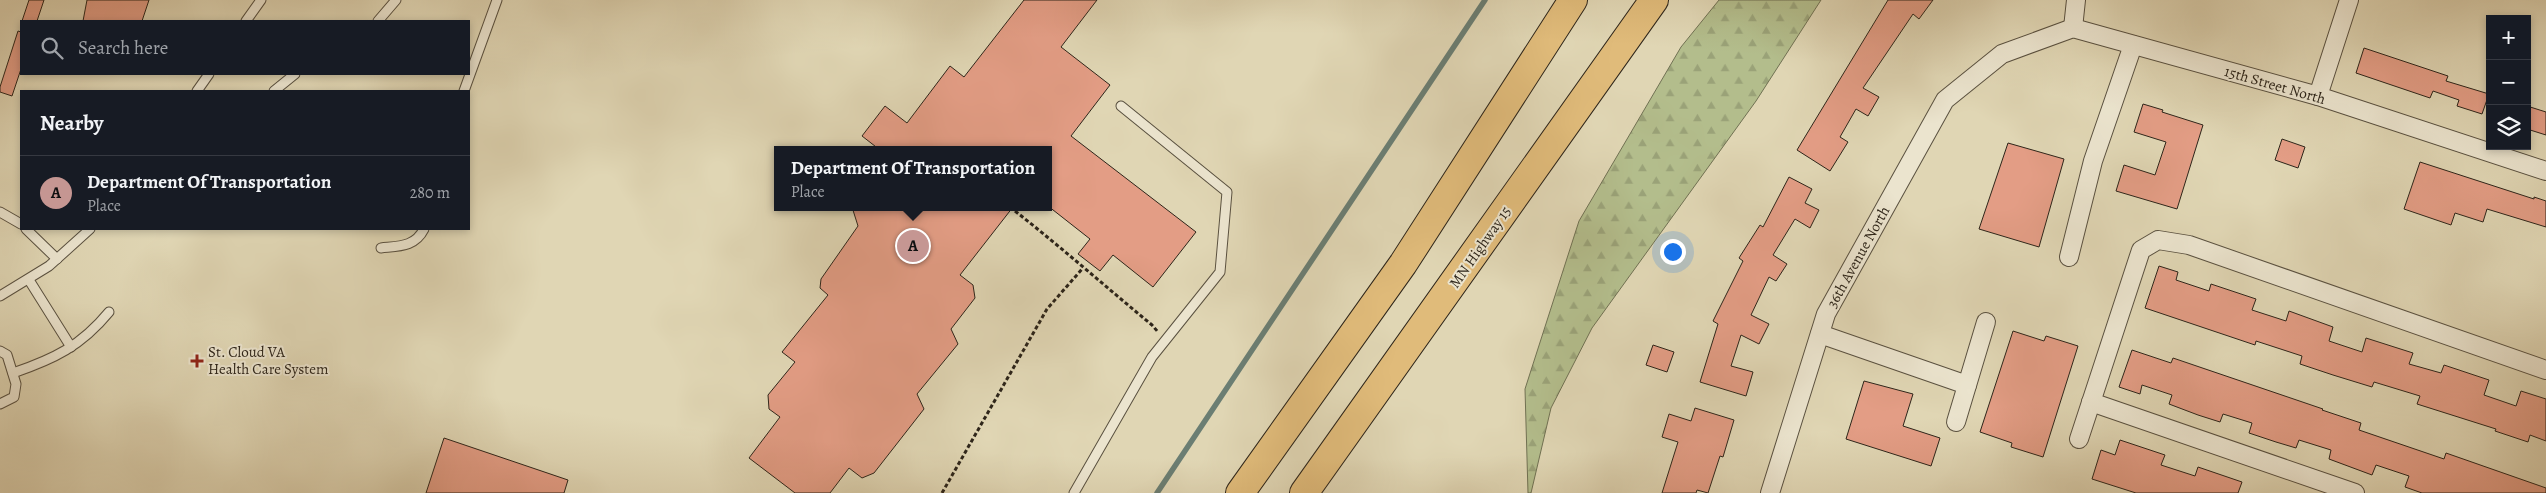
<!DOCTYPE html>
<html lang="en">
<head>
<meta charset="utf-8">
<style>
  body { margin:0; font-family:Alegreya,serif; background:#20242c; color:#f1f3f6 }
  .controls { position:absolute; right:15px; top:15px; display:grid; overflow:hidden; border-radius:0px; box-shadow:0 2px 8px #0003 }
  .controls button { width:45px; height:45px; display:grid; place-items:center; padding:0; border:0; border-bottom:1px solid #363941; background:#171b24; color:#f1f3f6; font:25px sans-serif }
  .you { position:absolute; left:1672px; top:251px; width:18px; height:18px; margin:-12px; border:4px solid #fff; border-radius:50%; background:#1a73e8; box-shadow:0 0 0 8px #1a73e833 }
  .badge { display:grid; place-items:center; width:32px; height:32px; border-radius:50%; background:#c59692; color:#111; font-size:16px; font-weight:700 }
  .pin { position:absolute; translate:-50% -50%; border:2px solid #fff; box-shadow:0 1px 5px #0006 }
  .popup { position:absolute; left:774px; top:146px; width:278px; height:65px; box-sizing:border-box; display:grid; place-content:center; border-radius:0px; background:#171b24; filter:drop-shadow(0 1px 4px #0005); font-size:16px; white-space:nowrap; color:#9ea1a6 }
  .popup b { font-size:19px; color:#f1f3f6 }
  .popup::after { content:''; position:absolute; left:50%; top:100%; margin-left:-10px; border:10px solid transparent; border-top-color:#171b24 }
  .list { margin:0; padding:0; list-style:none }
  h2 { display:flex; justify-content:space-between; align-items:center; height:65px; margin:0; padding:0 20px; font-size:21px }
  h2 small { font-size:16px; font-weight:400; color:#9ea1a6 }
  .list li { display:grid; grid-template-columns:32px 1fr auto; gap:15px; align-items:center; box-sizing:border-box; height:75px; padding:0 20px; border-top:1px solid #363941 }
  .list b { display:block; font-size:19px; white-space:nowrap }
  .list p { margin:0; font-size:16px; white-space:nowrap; color:#9ea1a6 }
  .list em { font-size:16px; font-style:normal; color:#9ea1a6 }
  .icon { flex:none; width:28px; height:28px; fill:none; stroke:currentColor; stroke-width:2; stroke-linecap:round; stroke-linejoin:round }
  .map { position:relative; flex:none; width:2546px; height:493px; overflow:hidden }
  .search { position:absolute; background:#171b24; box-shadow:0 2px 8px #0003; left:20px; top:20px; width:450px; height:55px; display:flex; align-items:center; gap:12px; box-sizing:border-box; padding:0 18px; border-radius:0px; color:#9ea1a6; font-size:19px }
  .panel { position:absolute; background:#171b24; box-shadow:0 2px 8px #0003; left:20px; top:90px; width:450px; height:140px; border-radius:0px }
  .map>svg:first-child { display:block }
  .forest { fill:url(#forest-firs); stroke:#707153 }
  .lines { fill:none; stroke-linecap:round; stroke-linejoin:round }
  .stream { stroke:#6b7e73; stroke-width:5.5 }
  .building { fill:#e39d85; stroke:#2d251a }
  .service-casing { stroke:#5a5140; stroke-width:11 }
  .minor-casing { stroke:#5a5140; stroke-width:20 }
  .trunk-casing { stroke:#2d251a; stroke-width:30 }
  .path { stroke:#2d251a; stroke-width:3; stroke-dasharray:4 2.5; stroke-linecap:butt }
  .service { stroke:#ebe4ce; stroke-width:9 }
  .minor { stroke:#ebe4ce; stroke-width:18 }
  .trunk { stroke:#e0bb7a; stroke-width:28 }
  .poi-dot { fill:#8f2418; stroke:#ebe4ce; stroke-width:2 }
  .labels { text-anchor:middle; stroke-width:4; stroke-linejoin:round; paint-order:stroke }
  .street-label { font-size:15px; fill:#2d251a; stroke:#ebe4ce }
  .poi-label { font-size:15px; fill:#2d251a; stroke:#ebe4ce; text-anchor:start }
</style>
</head>
<body>
<div class="map">
<svg width="2546" height="493" viewBox="0 0 2546 493">
  <defs>
    <pattern id="forest-firs" width="22" height="20" patternUnits="userSpaceOnUse" patternTransform="scale(1.25)"><rect width="22" height="20" fill="#b3bd8c"/><path d="M5 1l3.5 6h-7zM16 11l3.5 6h-7z" fill="#9aa278"/></pattern>
  </defs>
  <rect width="100%" height="100%" fill="#e0d6b4"/>
  <filter id="stains"><feTurbulence type="fractalNoise" baseFrequency=".004" numOctaves="4"/><feColorMatrix values="0 0 0 0 .2 0 0 0 0 .09 0 0 0 0 .02 0 0 0 .5 -.17"/></filter>
  <radialGradient id="worn" r=".72"><stop offset=".6" stop-color="#630" stop-opacity="0"/><stop offset="1" stop-color="#630" stop-opacity=".3"/></radialGradient>
  <polygon class="forest" points="1719,0 1821,0 1756,101 1592,328 1551,408 1531,493 1528,493 1525,389 1579,221 1681,47"/>
  <g class="lines">
    <polyline class="stream" points="1157,493 1485,0"/>
  </g>
  <g class="building">
    <polygon points="29,0 44,0 37,21 22,21"/>
    <polygon points="87,0 149,0 142,21 83,21"/>
    <polygon points="1024,0 1097,0 1061,47 1110,85 1071,136 1196,232 1153,287 1113,255 1100,271 1078,254 1090,239 1048,206 1048,150 880,150 862,136 885,106 907,123 950,66 964,77"/>
    <polygon points="1888,0 1933,0 1919,19 1913,14 1863,88 1879,97 1868,116 1856,109 1840,137 1848,142 1830,171 1797,150"/>
    <polygon points="18,31 21,32 21,69 12,96 0,92 0,87"/>
    <polygon points="2364,48 2448,76 2446,81 2489,94 2482,114 2457,106 2459,100 2433,91 2430,98 2356,73"/>
    <polygon points="2143,104 2163,110 2162,112 2203,125 2177,209 2116,191 2124,165 2155,175 2166,142 2134,132"/>
    <polygon points="2527,106 2546,112 2546,135 2527,129"/>
    <polygon points="2282,139 2305,147 2298,168 2275,160"/>
    <polygon points="2008,143 2064,159 2039,247 1979,229"/>
    <polygon points="2420,162 2534,199 2534,197 2546,201 2546,227 2487,209 2483,222 2455,213 2451,225 2404,209"/>
    <polygon points="1789,177 1812,189 1805,203 1819,210 1810,228 1795,219 1773,255 1787,264 1776,281 1769,277 1751,315 1769,324 1759,344 1741,335 1731,366 1753,372 1746,396 1700,382 1718,324 1713,321 1743,261 1739,258 1760,225 1763,227"/>
    <polygon points="852,207 1013,207 960,275 973,285 975,298 951,329 958,344 917,394 924,409 874,473 862,478 849,468 830,493 795,493 749,458 780,417 769,409 768,395 795,362 782,352 828,295 820,288 821,279 858,226"/>
    <polygon points="2159,266 2178,272 2176,280 2209,291 2211,284 2256,299 2252,310 2286,321 2289,311 2333,327 2329,341 2362,352 2366,338 2413,353 2409,364 2441,373 2444,365 2489,380 2484,395 2516,406 2521,391 2546,399 2546,441 2530,435 2528,442 2495,431 2496,429 2417,404 2420,396 2374,382 2372,387 2333,375 2300,364 2302,356 2256,341 2255,345 2145,308"/>
    <polygon points="2013,331 2044,341 2046,336 2078,346 2043,457 2011,447 2012,443 1980,432"/>
    <polygon points="1653,345 1674,352 1667,372 1646,365"/>
    <polygon points="2132,350 2171,363 2173,358 2323,409 2322,410 2361,423 2359,430 2444,459 2446,453 2546,488 2546,493 2422,493 2405,487 2409,476 2376,465 2372,475 2329,459 2331,450 2299,440 2296,448 2276,442 2249,433 2252,423 2223,414 2220,422 2198,415 2169,404 2172,395 2142,385 2140,394 2119,387"/>
    <polygon points="1864,381 1913,394 1903,426 1940,438 1931,466 1846,439"/>
    <polygon points="1695,408 1734,420 1723,457 1720,456 1708,493 1697,490 1696,493 1662,493 1678,442 1662,437 1669,414 1691,421"/>
    <polygon points="444,438 568,480 564,493 426,493"/>
    <polygon points="2120,440 2165,455 2161,465 2195,476 2198,467 2242,482 2238,493 2136,493 2092,479 2101,450 2115,455"/>
  </g>
  <g class="lines">
    <defs>
      <g id="service">
        <polyline points="246,21 261,0"/>
        <polyline points="378,21 396,0"/>
        <polyline points="197,91 209,74"/>
        <polyline points="274,91 295,74"/>
        <polyline points="464,91 497,0"/>
        <polyline points="0,212 21,224"/>
        <polyline points="26,229 57,259"/>
        <path d="M381,248c18,-2 34,-1 43,-19"/>
        <polyline points="29,280 71,347"/>
        <polyline points="0,296 49,266 90,229"/>
        <polyline points="0,351 7,355 16,384 14,397 0,404"/>
        <path d="M13,373c41,-14 68,-27 96,-61"/>
        <polyline points="1074,493 1152,357 1220,272 1227,192 1121,106"/>
      </g>
      <g id="minor">
        <polyline points="2073,28 2076,0"/>
        <polyline points="2318,96 2349,0"/>
        <polyline points="2069,257 2093,161 2133,45"/>
        <polyline points="1820,334 1967,385"/>
        <polyline points="2091,402 2355,493"/>
        <polyline points="1956,422 1986,322"/>
        <polyline points="2079,439 2141,250 2158,240 2189,245 2546,370"/>
        <polyline points="1770,493 1826,314 1945,100 2002,54 2073,28 2318,96 2546,171"/>
      </g>
      <g id="trunk">
        <polyline points="1240,493 1403,264 1573,0"/>
        <polyline points="1304,493 1654,0"/>
      </g>
    </defs>
    <use href="#service" class="service-casing"/>
    <use href="#minor" class="minor-casing"/>
    <use href="#trunk" class="trunk-casing"/>
    <g class="path">
      <path d="M1015,211c47,37 91,76 137,114l6,7"/>
      <polyline points="942,493 1047,309 1083,268"/>
    </g>
    <use href="#service" class="service"/>
    <use href="#minor" class="minor"/>
    <use href="#trunk" class="trunk"/>
  </g>
  <path class="poi-dot" d="M194.5 353.5h5v5h5v5h-5v5h-5v-5h-5v-5h5z"/>
  <g class="labels">
    <g class="street-label">
      <text transform="translate(2275 85) rotate(16)" y="5">15th Street North</text>
      <text transform="translate(1480 247) rotate(-55)" y="5">MN Highway 15</text>
      <text transform="translate(1858 257) rotate(-61)" y="5">36th Avenue North</text>
    </g>
    <g class="poi-label">
      <text x="208" y="357">St. Cloud VA<tspan x="208" dy="17">Health Care System</tspan></text>
    </g>
  </g>
  <rect width="100%" height="100%" filter="url(#stains)"/>
  <rect width="100%" height="100%" fill="url(#worn)"/>
</svg>
<div class="controls">
<button>+</button>
<button>−</button>
<button><svg class="icon" aria-label="layers" viewBox="0 0 24 24"><path d="M12 4l9 5-9 5-9-5zM3 14l9 5 9-5"/></svg></button>
</div>
<div class="you"></div>
<div class="pin badge" style="left:913px;top:246px">A</div>
<div class="popup"><b>Department Of Transportation</b>Place</div>
<div class="search"><svg class="icon" aria-label="search" viewBox="0 0 24 24"><circle cx="10" cy="10" r="6"/><path d="M15 15l6 6"/></svg>Search here</div>
<section class="panel">
<h2>Nearby<small></small></h2>
<ul class="list">
<li><span class="badge">A</span><div><b>Department Of Transportation</b><p>Place</p></div><em>280 m</em></li>
</ul>
</section>
</div>
</body>
</html>
